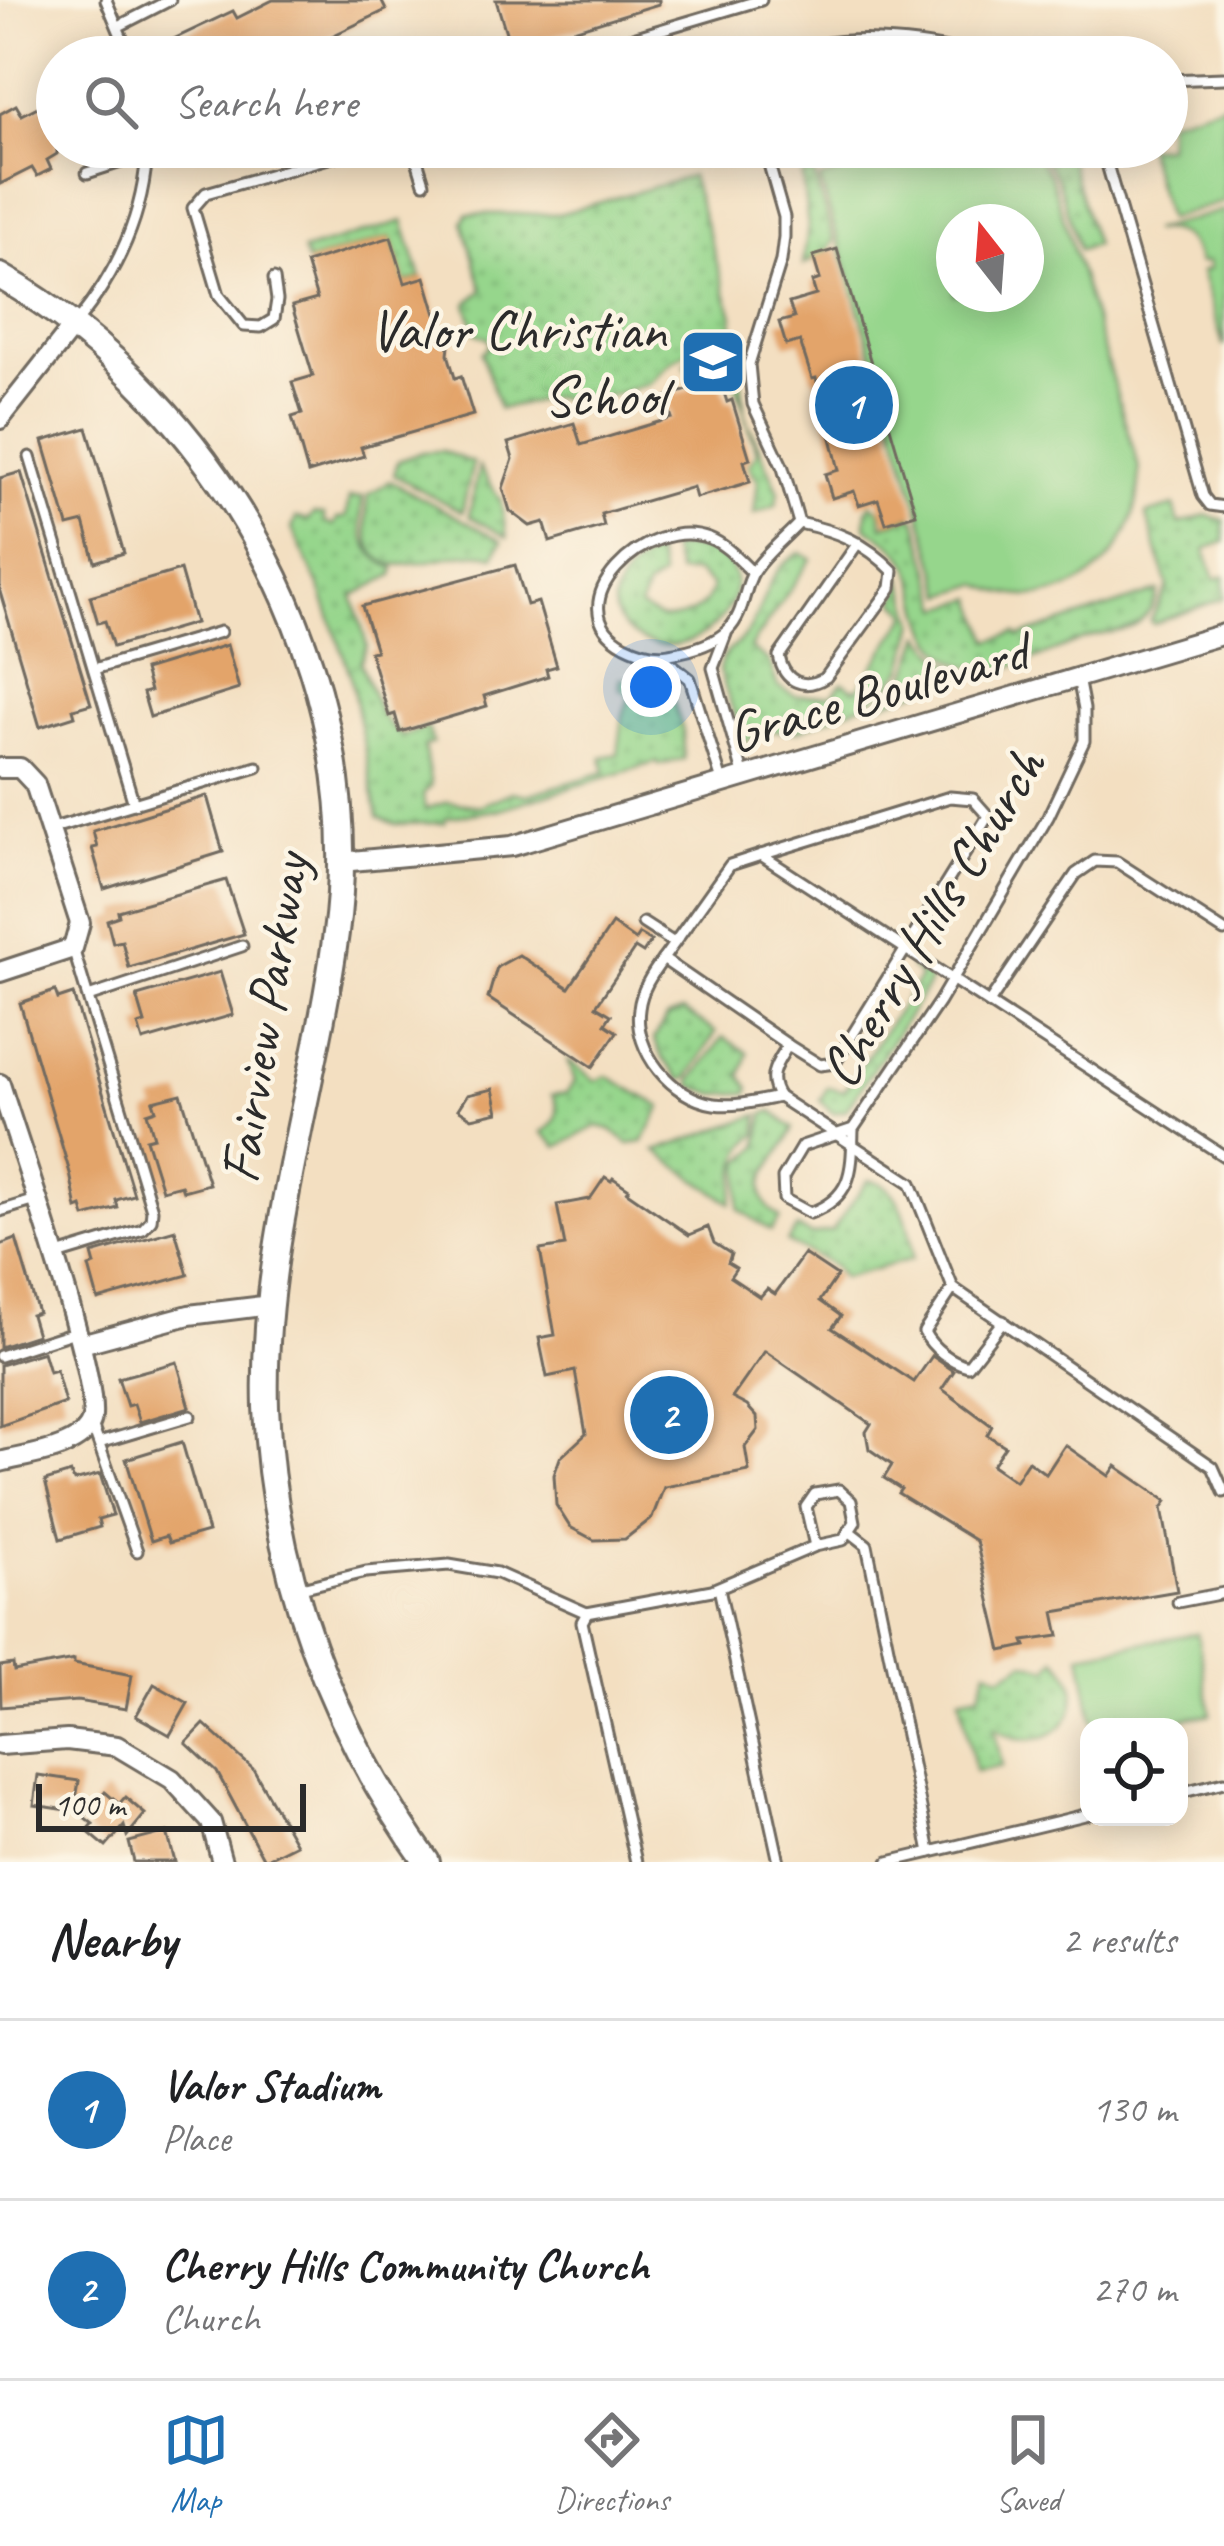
<!DOCTYPE html>
<html lang="en">
<head>
<meta charset="utf-8">
<style>
  body { margin:0; font-family:Caveat,sans-serif; background:#f2f2f2; color:#202124 }
  .controls { position:absolute; right:36px; bottom:36px; display:grid; overflow:hidden; border-radius:24px; box-shadow:0 6px 30px #0003 }
  .controls button { width:108px; height:108px; display:grid; place-items:center; padding:0; border:0; border-bottom:3px solid #e0e0e0; background:#fff; color:#202124; font:60px sans-serif }
  .compass { position:absolute; left:936px; top:204px; width:108px; height:108px; border-radius:50%; background:#fff; box-shadow:0 6px 30px #0003; rotate:343deg }
  .scale { position:absolute; left:36px; bottom:30px; width:270px; box-sizing:border-box; padding-left:12px; border:6px solid #2b2b2b; border-top:0; font-size:33px; line-height:42px; white-space:nowrap; color:#2b2b2b; -webkit-text-stroke:9px #fcf5e5; paint-order:stroke }
  .you { position:absolute; left:651px; top:687px; width:42px; height:42px; margin:-30px; border:9px solid #fff; border-radius:50%; background:#1a73e8; box-shadow:0 0 0 18px #1a73e833 }
  .badge { display:grid; place-items:center; width:78px; height:78px; border-radius:50%; background:#1f6fb2; color:#fff; font-size:39px; font-weight:700 }
  .pin { position:absolute; translate:-50% -50%; border:6px solid #fff; box-shadow:0 3px 12px #0006 }
  .list { margin:0; padding:0; list-style:none }
  h2 { display:flex; justify-content:space-between; align-items:center; height:156px; margin:0; padding:0 48px; font-size:51px }
  h2 small { font-size:39px; font-weight:400; color:#757577 }
  .list li { display:grid; grid-template-columns:78px 1fr auto; gap:36px; align-items:center; box-sizing:border-box; height:180px; padding:0 48px; border-top:3px solid #e0e0e0 }
  .list b { display:block; font-size:45px; white-space:nowrap }
  .list p { margin:0; font-size:39px; white-space:nowrap; color:#757577 }
  .list em { font-size:39px; font-style:normal; color:#757577 }
  .icon { flex:none; width:66px; height:66px; fill:none; stroke:currentColor; stroke-width:2; stroke-linecap:round; stroke-linejoin:round }
  .map { position:relative; flex:none; width:1224px; height:1862px; overflow:hidden }
  .search { position:absolute; background:#fff; box-shadow:0 6px 30px #0003; left:36px; right:36px; top:36px; height:132px; display:flex; align-items:center; gap:30px; box-sizing:border-box; padding:0 42px; border-radius:66px; color:#757577; font-size:45px }
  .sheet { height:516px; background:#fff }
  nav { display:flex; justify-content:space-around; align-items:center; box-sizing:border-box; height:168px; border-top:3px solid #e0e0e0; background:#fff; font-size:33px; color:#757577 }
  nav a { display:grid; justify-items:center; gap:6px }
  nav .on { color:#1f6fb2 }
  .map>svg:first-child { display:block }
  .grass { fill:url(#grass-dots); stroke:#60805c; stroke-width:3 }
  .garden { fill:#96d68c; stroke:#60805c; stroke-width:3; fill-rule:evenodd }
  .building { fill:#e3a46a }
  .lines { fill:none; stroke-linecap:round; stroke-linejoin:round }
  .service-casing { stroke:#716a60; stroke-width:15 }
  .minor-casing { stroke:#716a60; stroke-width:24 }
  .secondary-casing { stroke:#716a60; stroke-width:30 }
  .service { stroke:#fff; stroke-width:9 }
  .minor { stroke:#fff; stroke-width:18 }
  .secondary { stroke:#fff; stroke-width:24 }
  .labels { text-anchor:middle; stroke-width:9; stroke-linejoin:round; paint-order:stroke }
  .poi-label { font-size:57px; fill:#2b2b2b; stroke:#fcf5e5; text-anchor:end }
  .street-label { font-size:57px; fill:#2b2b2b; stroke:#fcf5e5 }
</style>
</head>
<body>
<div class="map">
<svg width="1224" height="1862" viewBox="0 0 1224 1862">
  <defs>
    <pattern id="grass-dots" width="8" height="8" patternUnits="userSpaceOnUse" patternTransform="scale(3)"><rect width="8" height="8" fill="#96d68c"/><path d="M2 2h.1M6 6h.1" fill="none" stroke="#81b879" stroke-width="1.8" stroke-linecap="round"/></pattern>
  </defs>
  <rect width="100%" height="100%" fill="#fcf5e5"/>
  <filter id="ink" filterUnits="userSpaceOnUse"><feTurbulence type="fractalNoise" baseFrequency=".00833" numOctaves="2"/><feDisplacementMap in="SourceGraphic" scale="24" xChannelSelector="R" yChannelSelector="G"/><feConvolveMatrix kernelMatrix="1 2 1 2 8 2 1 2 1" color-interpolation-filters="sRGB"/></filter>
  <filter id="wash" filterUnits="userSpaceOnUse"><feTurbulence type="fractalNoise" baseFrequency=".004" numOctaves="4" result="noise"/><feDisplacementMap in="SourceGraphic" scale="48" xChannelSelector="R" yChannelSelector="G"/><feGaussianBlur stdDeviation="2.7" result="paint"/><feColorMatrix in="noise" values="0 0 0 0 0 0 0 0 0 0 0 0 0 0 0 0 0 1.4 0 .05"/><feComposite in="paint" operator="in"/></filter>
  <g filter="url(#wash)">
    <rect width="100%" height="100%" fill="#f3dfc1"/>
    <g class="grass">
      <polygon points="1036,147 1066,147 1095,245 1079,250 1057,178"/>
      <polygon points="813,171 834,241 826,252 803,265 808,226 802,176"/>
      <polygon points="691,176 733,316 732,341 717,340 699,345 672,361 648,384 588,402 555,397 499,409 482,353 490,346 489,339 476,333 467,304 483,290 463,222 467,214 559,214"/>
      <polygon points="403,221 421,278 405,283 391,237 307,262 303,251"/>
      <polygon points="721,348 735,351 739,357 745,416 779,492 776,505 754,514 758,481 749,465 757,453 737,387 722,378 699,385 685,364"/>
      <polygon points="442,451 473,463 462,512 394,475 398,461 423,452"/>
      <polygon points="479,467 500,499 507,537 469,516"/>
      <path d="M390,481l112,60 -8,15c-50,-17 -141,60 -126,-61z"/>
      <path d="M363,497c-5,31 -1,60 32,71l-2,7 -40,21 14,50 -7,17c15,28 13,54 42,73l26,-8 5,15 -9,3 7,40 -8,8 2,15 23,-7 32,4 32,-14 15,3 78,-23 -3,-15 16,-3 5,-39 7,-20 -10,-6v-11l37,2 12,7 14,43 1,29 -25,6 -2,-3 -161,48 -51,8v5l-50,1 -17,-7 -28,-143 -30,-86 -28,-59 4,-11 12,2 5,-6 11,1v8l10,2 3,-6 9,-2 3,-19z"/>
      <path d="M871,504l9,6 3,16 28,-10 5,3 26,89 33,-10 15,43 26,-8 3,4 139,-46c-2,12 -8,22 -18,31 -14,11 -36,10 -53,16 -40,13 -90,48 -132,22 -43,-27 -27,-73 -53,-105 -9,-12 -25,-20 -36,-29l1,-17z"/>
      <polygon points="1174,506 1179,524 1206,515 1224,520 1224,542 1205,549 1215,579 1224,576 1224,598 1153,624 1150,621 1168,587 1146,514"/>
      <path d="M687,547c112,12 3,148 -64,79 -25,-27 7,-62 32,-73l7,24 -15,10 -7,21 22,11c23,0 45,-9 50,-33l-16,-13h-18l-8,-24z"/>
      <path d="M801,553l10,6 -61,89 19,14 9,25 18,9 36,-1 11,-13 10,7 6,-2 50,-73 -13,-13 7,-22 13,43 -12,46 -16,20 -24,16 -66,27h-32l-22,11 -25,-71c3,-21 17,-23 28,-38 19,-28 19,-66 54,-80z"/>
      <polygon points="922,635 943,659 968,674 880,704 908,674"/>
      <polygon points="915,962 929,972 929,984 846,1110 833,1113 820,1100 828,1087 844,1091 921,976 911,968"/>
      <polygon points="683,1011 716,1032 688,1078 681,1080 663,1059 654,1039 666,1018"/>
      <polygon points="723,1037 748,1053 741,1076 750,1088 748,1093 716,1094 692,1086 692,1080"/>
      <path d="M568,1060l28,21 11,-5 55,31 -19,35 -14,2 -19,-15 -13,-3 -39,21 -16,-15c15,-7 20,-22 10,-37l15,-2 8,-12z"/>
      <path d="M772,1111l21,17c-12,34 -55,59 -13,90l-9,13 -32,-22 2,-47 17,-14 6,-34z"/>
      <path d="M759,1115l-2,20c-25,17 -18,43 -26,68l-75,-52z"/>
      <path d="M868,1180c32,1 45,52 44,79l-70,19c-11,-21 -37,-24 -55,-36l10,-14 14,7 21,-4z"/>
      <path d="M1056,1658c49,45 -8,108 -62,69l8,39 -27,6 -15,-75 20,-4 7,-24 14,7 24,-14 24,6z"/>
    </g>
    <g class="garden">
      <polygon points="1224,103 1224,202 1167,219 1146,147 1167,147 1167,120"/>
      <path d="M872,147h158l21,30 88,291c5,88 -75,157 -160,116l-34,11 -125,-416 34,-10zM1026,222v72h-72v-72z"/>
      <path d="M1224,210v137l-23,-75 9,-3 -2,-7 -9,1c-7,-25 -22,-36 -48,-32z"/>
      <polygon points="1197,1633 1211,1714 1138,1727 1094,1727 1081,1654"/>
    </g>
    <g id="blocks">
      <g class="building">
        <polygon points="273,0 381,0 386,10 288,57 165,57 159,46 233,11 237,18"/>
        <polygon points="496,0 659,0 659,4 511,49"/>
        <polygon points="57,97 57,154 47,160 51,169 37,176 32,168 0,184 0,114 16,105 22,115"/>
        <polygon points="391,237 405,283 425,277 436,314 450,336 448,354 455,378 461,376 473,415 361,447 364,456 308,473 292,417 302,414 292,382 313,376 292,306 317,299 306,263"/>
        <polygon points="837,249 916,514 886,523 878,499 859,505 854,491 832,498 825,474 839,470 816,378 812,379 800,341 786,345 779,322 794,318 789,303 816,295 812,282 820,279 813,256"/>
        <polygon points="720,380 727,402 732,400 750,459 744,461 750,482 696,498 693,487 601,514 604,526 550,542 544,522 530,526 510,511 503,488 513,459 508,443 574,423 581,445 672,418 665,397"/>
        <polygon points="87,428 124,553 95,562 84,522 68,526 43,441"/>
        <polygon points="21,472 91,704 73,709 75,716 40,727 0,592 0,478"/>
        <polygon points="515,565 527,605 538,602 557,666 546,669 548,676 484,696 487,706 400,732 395,714 389,716 370,652 376,651 362,606"/>
        <polygon points="180,570 195,623 113,647 105,621 98,623 90,596"/>
        <polygon points="227,645 239,689 150,717 143,693 150,691 144,670"/>
        <polygon points="207,796 223,852 104,889 92,848 97,847 93,831"/>
        <polygon points="226,880 244,934 129,968 122,941 113,943 107,920 119,916 118,911"/>
        <polygon points="612,924 635,940 639,934 651,941 643,953 635,948 596,1006 611,1015 605,1024 617,1032 593,1067 488,998 497,967 519,955 569,988"/>
        <polygon points="220,972 233,1015 143,1041 138,1025 145,1023 137,996"/>
        <polygon points="55,991 58,999 73,994 134,1195 116,1200 118,1208 85,1217 82,1207 77,1209 70,1173 20,1003"/>
        <polygon points="493,1089 498,1112 472,1118 458,1109 467,1095"/>
        <polygon points="181,1094 209,1184 183,1191 181,1185 162,1190 146,1139 154,1137 147,1113 156,1110 153,1101"/>
        <polygon points="605,1177 611,1181 613,1178 629,1189 627,1192 689,1235 708,1227 714,1243 731,1254 728,1263 736,1268 730,1277 760,1297 767,1289 775,1294 804,1254 837,1276 820,1301 841,1316 832,1328 914,1382 932,1356 954,1371 942,1389 992,1426 987,1435 1005,1446 992,1465 1015,1481 1028,1461 1046,1474 1065,1445 1109,1476 1116,1466 1167,1501 1162,1508 1177,1591 1054,1612 1059,1636 1024,1641 1026,1646 1002,1651 976,1541 898,1493 901,1489 884,1478 892,1465 869,1449 866,1432 871,1424 765,1351 732,1398 747,1406 757,1417 758,1430 745,1447 749,1471 664,1487 652,1518 625,1539 594,1540 570,1527 556,1505 554,1475 560,1458 586,1434 575,1371 547,1377 539,1338 555,1335 540,1250 565,1246 557,1205 590,1199"/>
        <polygon points="175,1230 188,1275 98,1300 89,1267 95,1265 92,1254"/>
        <polygon points="16,1239 38,1313 31,1315 37,1335 0,1347 0,1245"/>
        <polygon points="43,1352 49,1372 56,1370 65,1403 0,1426 0,1365"/>
        <polygon points="177,1362 190,1407 140,1422 134,1404 127,1406 118,1378"/>
        <polygon points="182,1442 208,1532 169,1543 166,1536 151,1541 126,1459"/>
        <polygon points="71,1473 74,1481 100,1474 113,1515 98,1519 100,1527 60,1539 45,1481"/>
        <polygon points="74,1660 74,1664 132,1675 126,1709 77,1701 1,1707 0,1666 13,1664 14,1671"/>
        <polygon points="154,1684 188,1703 170,1735 136,1716"/>
        <polygon points="204,1724 253,1769 296,1844 264,1860 217,1772 186,1743"/>
        <polygon points="38,1775 79,1781 74,1811 34,1805"/>
        <polygon points="105,1792 119,1804 125,1797 145,1814 127,1836 124,1826 106,1847 87,1831 93,1824 84,1817"/>
        <polygon points="167,1832 175,1862 134,1862 129,1842"/>
      </g>
    </g>
  </g>
  <g filter="url(#ink)">
    <use href="#blocks" fill-opacity="0" stroke="#716a60" stroke-width="3"/>
    <g class="lines">
      <defs>
        <g id="service">
          <polyline points="106,0 130,57"/>
          <polyline points="119,26 170,0"/>
          <polyline points="569,57 761,0"/>
          <path d="M783,57c48,-27 144,-16 195,0"/>
          <polyline points="1167,80 1224,78"/>
          <polyline points="413,147 424,183"/>
          <path d="M764,147l20,70v20l-3,24 -32,103 2,21 2,19 30,64 16,55c38,8 66,19 94,48l-2,17 -65,89c-22,14 -42,5 -47,-21l79,-113"/>
          <polyline points="1102,147 1203,496 1210,505 1224,507"/>
          <polyline points="87,173 167,147"/>
          <polyline points="274,279 277,300 274,319 261,327 244,326 219,295 193,208 206,193 367,147"/>
          <path d="M75,324c42,-50 70,-111 72,-177"/>
          <polyline points="30,457 134,804"/>
          <path d="M753,573c-14,-13 -26,-28 -44,-35 -62,-24 -157,68 -84,107 14,7 28,12 44,9 20,-3 44,-9 59,-24 17,-17 15,-41 26,-59 11,-17 31,-33 45,-48"/>
          <polyline points="726,634 713,668 744,777"/>
          <polyline points="661,656 690,679 722,781"/>
          <polyline points="94,669 220,632"/>
          <polyline points="50,829 257,767"/>
          <polyline points="761,855 950,797 973,799 988,816 835,1063 820,1065 788,1045"/>
          <polyline points="643,923 674,943"/>
          <path d="M663,959c-11,15 -22,31 -24,50 -6,42 33,89 75,95 22,3 44,-3 65,-7"/>
          <polyline points="88,997 242,946"/>
          <polyline points="989,1003 1076,874 1095,861 1117,862 1224,931"/>
          <path d="M853,1129c-1,41 0,68 -43,84l-26,-14 -1,-21 19,-32 51,-17 86,-127 109,-185 36,-76v-32l-6,-31"/>
          <path d="M1224,1156l-463,-301 -31,10 -67,94 125,86c-11,18 -23,32 -9,52l132,86 42,105 260,179 11,25"/>
          <polyline points="0,1211 36,1200"/>
          <polyline points="54,1256 143,1229 151,1220 152,1210 73,948"/>
          <path d="M953,1288l-29,44c9,17 26,29 44,34l35,-45"/>
          <polyline points="0,1356 75,1332"/>
          <polyline points="91,1422 137,1551"/>
          <polyline points="99,1443 190,1416"/>
          <polyline points="849,1531 867,1545 930,1852"/>
          <polyline points="719,1588 779,1862"/>
          <polyline points="297,1589 366,1572 449,1565 497,1573 587,1613 712,1590 815,1546 806,1507 815,1494 839,1490 851,1501 855,1522 843,1540 815,1546"/>
          <polyline points="1178,1602 1224,1593"/>
          <polyline points="587,1613 582,1622 636,1862"/>
          <polyline points="1179,1793 1224,1782"/>
          <polyline points="889,1862 1089,1814"/>
        </g>
        <g id="minor">
          <polyline points="0,419 75,324"/>
          <polyline points="0,768 20,768 35,784 80,923 73,948 0,972"/>
          <polyline points="341,862 512,846 1224,634"/>
          <path d="M0,1084c16,53 104,302 91,338 -10,28 -66,33 -91,40"/>
          <polyline points="81,1344 189,1315 271,1305"/>
          <polyline points="0,1745 67,1740 117,1746 172,1779 211,1822 222,1862"/>
        </g>
        <path id="secondary" d="M0,276c222,128 371,399 336,657 -21,158 -75,312 -70,474 6,164 66,323 161,455"/>
      </defs>
      <use href="#service" class="service-casing"/>
      <use href="#minor" class="minor-casing"/>
      <use href="#secondary" class="secondary-casing"/>
      <use href="#service" class="service"/>
      <use href="#minor" class="minor"/>
      <use href="#secondary" class="secondary"/>
    </g>
  </g>
  <defs>
    <symbol id="school-square" viewBox="-11 -11 22 22"><rect x="-9" y="-9" width="18" height="18" rx="4" fill="#1f6fb2" stroke="#fcf5e5"/><path d="M0-5L7-2L0 1L-7-2ZM-4 1L0 2.5L4 1V4Q0 6-4 4Z" fill="#fff"/></symbol>
  </defs>
  <g fill-rule="evenodd">
    <use href="#school-square" x="675" y="324" width="76" height="76"/>
  </g>
  <g class="labels">
    <g class="poi-label">
      <text x="666" y="349">Valor Christian<tspan x="666" dy="66">School</tspan></text>
    </g>
    <g class="street-label">
      <text transform="translate(877 691) rotate(-16)" y="20">Grace Boulevard</text>
      <text transform="translate(931 917) rotate(-59)" y="20">Cherry Hills Church</text>
      <text transform="translate(263 1018) rotate(-81)" y="20">Fairview Parkway</text>
    </g>
  </g>
</svg>
<div class="controls">
<button><svg class="icon" aria-label="locate" viewBox="0 0 24 24"><circle cx="12" cy="12" r="6"/><path d="M12 2v4M12 18v4M2 12h4M18 12h4"/></svg></button>
</div>
<svg class="compass" viewBox="-18 -18 36 36"><path d="M0-13l5 13h-10z" fill="#e53935"/><path d="M0 13l5-13h-10z" fill="#757577"/></svg>
<div class="scale">100 m</div>
<div class="you"></div>
<div class="pin badge" style="left:854px;top:405px">1</div>
<div class="pin badge" style="left:669px;top:1415px">2</div>
<div class="search"><svg class="icon" aria-label="search" viewBox="0 0 24 24"><circle cx="10" cy="10" r="6"/><path d="M15 15l6 6"/></svg>Search here</div>
</div>
<section class="sheet">
<h2>Nearby<small>2 results</small></h2>
<ul class="list">
<li><span class="badge">1</span><div><b>Valor Stadium</b><p>Place</p></div><em>130 m</em></li>
<li><span class="badge">2</span><div><b>Cherry Hills Community Church</b><p>Church</p></div><em>270 m</em></li>
</ul>
</section>
<nav>
<a class="on"><svg class="icon" aria-label="map" viewBox="0 0 24 24"><path d="M3 6l6-2 6 2 6-2v14l-6 2-6-2-6 2zM9 4v14M15 6v14"/></svg>Map</a>
<a><svg class="icon" aria-label="directions" viewBox="0 0 24 24"><path d="M12 3l9 9-9 9-9-9zM9 14v-3h6M13 9l2 2-2 2"/></svg>Directions</a>
<a><svg class="icon" aria-label="saved" viewBox="0 0 24 24"><path d="M7 4h10v16l-5-4-5 4z"/></svg>Saved</a>
</nav>
</body>
</html>
